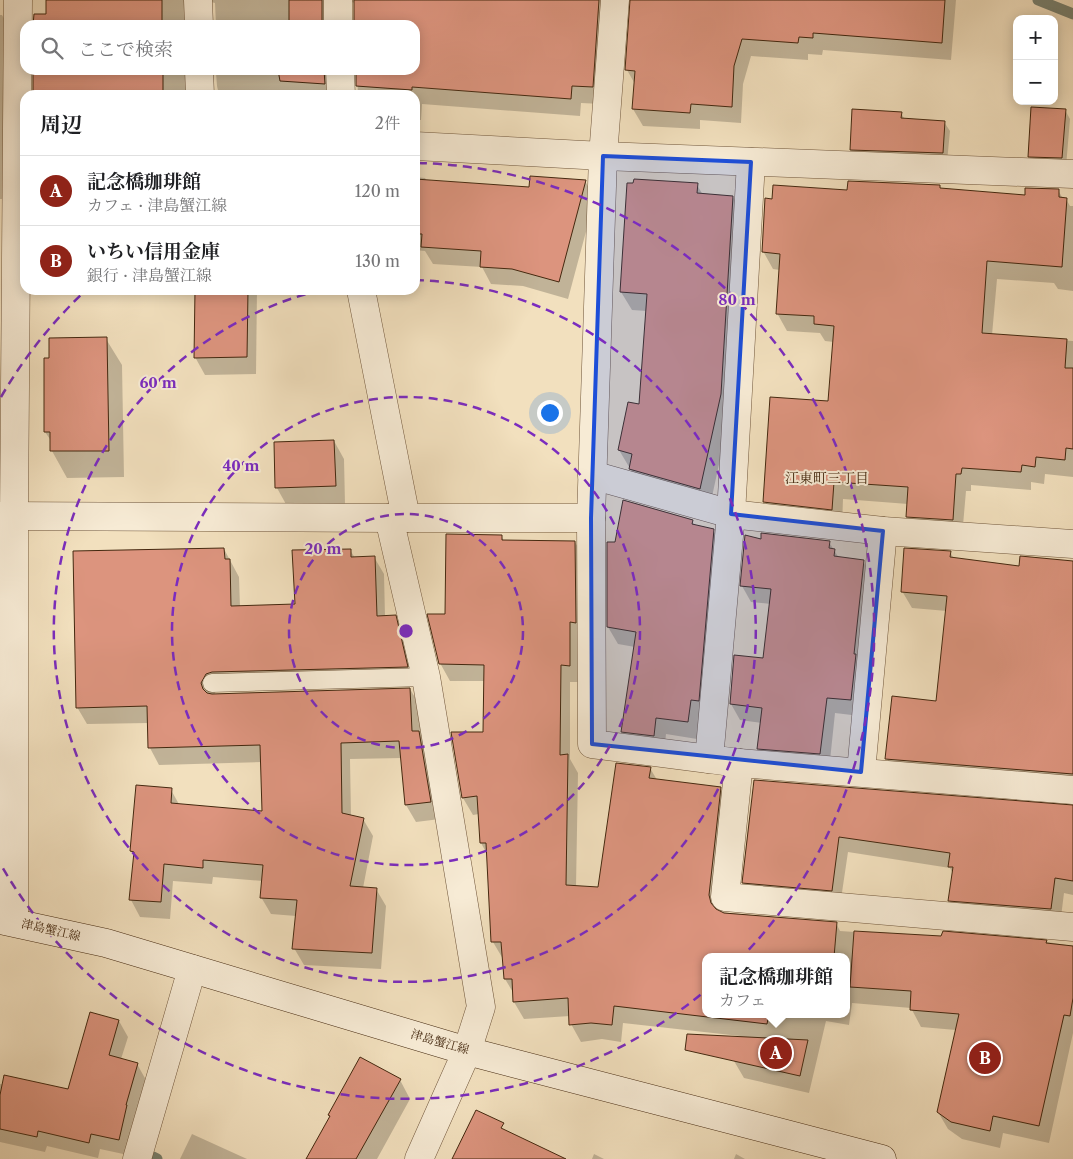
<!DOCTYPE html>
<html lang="ja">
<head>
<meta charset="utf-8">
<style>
  body { margin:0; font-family:"Libre Caslon Text","Noto Serif JP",serif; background:#f6f6f6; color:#202124 }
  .controls { position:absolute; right:15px; top:15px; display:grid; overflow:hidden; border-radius:10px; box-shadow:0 2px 12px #0003 }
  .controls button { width:45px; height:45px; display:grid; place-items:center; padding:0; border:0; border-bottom:1px solid #e0e0e0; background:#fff; color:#202124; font:25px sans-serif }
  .you { position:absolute; left:549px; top:412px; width:18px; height:18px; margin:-12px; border:4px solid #fff; border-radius:50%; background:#1a73e8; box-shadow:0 0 0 8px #1a73e833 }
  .badge { display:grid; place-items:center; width:32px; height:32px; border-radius:50%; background:#8f2418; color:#fff; font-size:16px; font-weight:700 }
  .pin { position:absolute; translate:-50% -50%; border:2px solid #fff; box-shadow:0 1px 5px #0006 }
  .popup { position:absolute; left:702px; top:953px; width:148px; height:65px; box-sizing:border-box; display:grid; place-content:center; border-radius:10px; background:#fff; filter:drop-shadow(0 1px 4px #0005); font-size:16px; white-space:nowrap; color:#757577 }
  .popup b { font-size:19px; color:#202124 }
  .popup::after { content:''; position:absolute; left:50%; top:100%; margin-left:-10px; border:10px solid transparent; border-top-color:#fff }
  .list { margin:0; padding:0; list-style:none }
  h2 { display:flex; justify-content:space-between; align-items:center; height:65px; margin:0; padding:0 20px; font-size:21px }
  h2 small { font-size:16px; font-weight:400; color:#757577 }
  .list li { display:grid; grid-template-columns:32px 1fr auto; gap:15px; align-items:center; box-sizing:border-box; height:70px; padding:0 20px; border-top:1px solid #e0e0e0 }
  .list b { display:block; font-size:19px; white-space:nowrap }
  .list p { margin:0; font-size:16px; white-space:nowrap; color:#757577 }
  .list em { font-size:16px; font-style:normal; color:#757577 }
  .icon { flex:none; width:28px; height:28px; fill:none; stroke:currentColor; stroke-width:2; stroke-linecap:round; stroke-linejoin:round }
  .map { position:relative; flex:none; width:1073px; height:1159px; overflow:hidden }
  .search { position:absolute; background:#fff; box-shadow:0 2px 12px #0003; left:20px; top:20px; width:400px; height:55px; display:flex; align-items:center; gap:12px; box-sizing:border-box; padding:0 18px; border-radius:15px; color:#757577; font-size:19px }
  .panel { position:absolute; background:#fff; box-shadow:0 2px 12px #0003; left:20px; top:90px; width:400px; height:205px; border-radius:15px }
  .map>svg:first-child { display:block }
  .shadow { fill:#0003; fill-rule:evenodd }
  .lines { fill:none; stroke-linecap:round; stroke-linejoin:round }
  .stream { stroke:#788170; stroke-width:11 }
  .building { fill:#dc947e; stroke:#44280f }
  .lane-casing { stroke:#70563b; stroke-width:19 }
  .street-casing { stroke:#70563b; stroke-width:29 }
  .secondary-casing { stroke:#44280f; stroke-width:29 }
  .lane { stroke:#f7ebd5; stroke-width:18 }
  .street { stroke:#f7ebd5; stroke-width:28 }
  .secondary { stroke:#f7ebd5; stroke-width:28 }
  .marked { fill:#1d4ed8; fill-opacity:0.2; stroke:#1d4ed8; stroke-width:4; stroke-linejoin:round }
  .ring { fill:none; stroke:#7b2cbf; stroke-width:2.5; stroke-dasharray:9 6 }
  .labels { text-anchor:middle; stroke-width:4; stroke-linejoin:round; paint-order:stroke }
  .street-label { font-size:12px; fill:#44280f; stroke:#f7ebd5 }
  .neighbourhood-label { font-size:14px; fill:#44280f; stroke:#f7ebd5 }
  .centre { fill:#7b2cbf; stroke:#f7ebd5; stroke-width:2.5 }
  .ring-label { font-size:15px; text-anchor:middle; font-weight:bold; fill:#7b2cbf; stroke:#f7ebd5; stroke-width:4; stroke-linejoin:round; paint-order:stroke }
</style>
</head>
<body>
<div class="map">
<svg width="1073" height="1159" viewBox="0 0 1073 1159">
  <rect width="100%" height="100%" fill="#f2e0be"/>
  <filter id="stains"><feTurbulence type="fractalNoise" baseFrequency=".004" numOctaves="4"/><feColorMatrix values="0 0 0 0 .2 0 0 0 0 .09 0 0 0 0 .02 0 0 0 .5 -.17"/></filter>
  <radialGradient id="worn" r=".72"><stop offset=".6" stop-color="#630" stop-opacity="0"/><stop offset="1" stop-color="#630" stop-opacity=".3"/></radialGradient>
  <g class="shadow">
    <polygon points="47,0 956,0 951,60 823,50 822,55 808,54 808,60 751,56 743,84 741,123 700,120 700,129 643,126 633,109 635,84 627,70 632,3 626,1 602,104 581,103 580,116 422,104 421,120 415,120 415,95 358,95 357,73 349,71 334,95 219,95 217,86 216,73 208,71 193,95 34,95 34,70 415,70 415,25 355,25 355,3 348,1 332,25 216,25 215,3 207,1 192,25 35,25 47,15"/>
    <polygon points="0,15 2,15 12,32 8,199 0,199"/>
    <polygon points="1065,110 1070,119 1066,167 1034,165 1029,156"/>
    <polygon points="901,113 905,120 944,122 950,131 947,162 856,159 851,150"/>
    <polygon points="415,177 425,178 427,181 531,188 585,181 595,198 568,299 523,286 491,284 482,267 433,264 425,251 415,250"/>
    <polygon points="697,185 703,195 733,197 743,215 730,413 710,506 641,487 619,450 640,405 647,311 632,310 621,292"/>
    <polygon points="939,186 942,190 1026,196 1058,190 1063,199 1066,199 1070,206 1073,206 1073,291 1058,289 1054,283 997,279 992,335 1073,341 1073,477 1045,474 1044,484 1031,482 1031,490 971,485 971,491 966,491 962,537 917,534 907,517 908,504 843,499 842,527 775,519 765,502 829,402 834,342 825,341 820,333 787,331 777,313 780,270 773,269 763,251 773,200 848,191"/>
    <polygon points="196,290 257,290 256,374 205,375 195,357"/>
    <polygon points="106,339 122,365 124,477 67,478 52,451 52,442 45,432"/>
    <polygon points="334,441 344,459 345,504 287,506 277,488"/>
    <polygon points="692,521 695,526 713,530 723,547 697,739 666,734 664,753 632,749 622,732 635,647 618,644 608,627 616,543"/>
    <path d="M501,536l3,5 71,1 10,18 -6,122h-9v77l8,14 -2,114 23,1 51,-120 7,12 63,8 10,18 -11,106 117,11 4,8 101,7 3,-5 103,9 26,4v87l-24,110 -46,-10 -3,15 -38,-9 -14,-10 -10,-17 18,-82 -35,-3 -10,-19 -59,-5 -3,22 -23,-4 -17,72 -65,-15 -10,-17 6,-25 -117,-13 -2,19 -19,-3 -21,3 -10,-18 -1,-8 -46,3 -10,-17v-8l-9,-15 -2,-20 -10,-17 -6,-88 -6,-11 -2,-29 -6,1 -10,-17 21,-65 1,-52h-35l-10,-18 6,-48zM706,957h140v57h-140z"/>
    <polygon points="762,541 829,542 839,558 863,561 872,577 860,716 835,713 829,770 768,765 759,749 762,723 740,720 731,704 764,659 771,604 751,602 742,586"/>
    <polygon points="224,549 239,577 240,607 296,606 350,550 355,558 374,557 384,574 385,617 395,616 405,634 416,684 216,691 214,695 410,689 420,706 421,736 428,750 440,819 416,822 406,805 402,758 350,759 351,816 363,819 373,836 363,888 376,889 386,906 381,969 304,965 294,948 296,916 271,914 261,897 263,881 213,877 212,884 173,881 170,919 140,917 131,900 134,856 132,851 171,790 180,806 263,812 262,762 159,765 150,748 149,723 87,724 77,707"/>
    <polygon points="950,552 954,559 1020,567 1073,563 1073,789 896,775 887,759 937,702 947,611 912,608 902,591"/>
    <polygon points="0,729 12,750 12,781 0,781"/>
    <polygon points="755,781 1073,817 1073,895 1064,893 1060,925 958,916 949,900 953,874 950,868 848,852 840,906 753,899 743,883"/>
    <polygon points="119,1021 128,1037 121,1059 137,1064 146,1080 128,1155 100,1149 98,1158 47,1146 45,1152 0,1142 0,1084 69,1090"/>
    <polygon points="400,1080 410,1099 377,1159 308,1159 330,1118 329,1115"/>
    <polygon points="192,1134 247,1159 180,1159"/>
    <polygon points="594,1154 604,1159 592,1159"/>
    <polygon points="736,1154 745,1159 734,1159"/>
  </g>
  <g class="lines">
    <g class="stream">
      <polyline points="1038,0 1073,14"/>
      <polyline points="153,1157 157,1159"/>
    </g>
  </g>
  <g class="building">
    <polygon points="46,0 162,0 162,25 33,25 34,14 46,14"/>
    <polygon points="289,0 322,0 322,25 279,25 279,21 289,21"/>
    <polygon points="354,0 599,0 593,87 572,86 571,99 412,87 412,90 356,86 356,70 415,70 415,25 354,25"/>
    <polygon points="630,0 945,0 942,43 813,33 813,38 799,37 798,43 742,39 734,66 732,107 691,104 690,113 632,109 635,71 625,70"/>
    <polygon points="33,70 163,70 163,95 44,95 44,92 33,92"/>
    <polygon points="278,70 324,70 325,84 280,81"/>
    <polygon points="1031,107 1066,109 1062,158 1028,157"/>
    <polygon points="852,109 902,112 901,118 945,121 943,153 850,150"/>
    <polygon points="530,176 586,180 559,282 512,269 480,267 481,251 421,247 422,234 415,234 415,179 529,187"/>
    <polygon points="634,179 698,183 697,193 733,196 721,394 700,489 629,469 632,454 618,450 628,402 639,404 647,294 620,292 627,183 633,183"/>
    <polygon points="848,181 940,185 940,188 1025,195 1025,188 1059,189 1059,197 1067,198 1062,267 987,261 982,333 1067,339 1065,368 1073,368 1073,449 1066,448 1065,460 1036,457 1035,467 1022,465 1021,472 962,468 961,474 956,474 953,520 906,517 908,487 834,482 832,510 763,502 770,397 828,401 834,326 814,324 814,316 776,314 780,254 762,252 765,198 772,199 773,185 847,190"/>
    <polygon points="195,290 248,290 247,357 194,358"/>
    <polygon points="107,337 109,451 50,451 50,432 44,432 44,358 49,358 49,338"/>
    <polygon points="334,440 336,486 275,488 274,442"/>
    <polygon points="623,500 693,520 692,524 714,529 699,701 691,700 688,722 656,718 654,736 621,732 636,632 607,627 607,542 615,542"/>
    <polygon points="761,533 830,541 829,548 835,549 834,556 864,560 854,654 856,654 851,700 827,698 820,754 757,749 762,708 730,704 734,655 763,658 771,589 740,586 745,535 761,539"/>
    <polygon points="446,534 502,535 502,540 575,541 576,623 570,622 570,666 561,665 560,755 568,754 566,885 598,887 616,763 651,767 649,778 721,787 709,895 711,903 716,909 724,913 837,922 834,957 706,957 706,1014 769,1014 767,1024 614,1006 612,1025 591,1023 569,1025 568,998 513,1002 512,979 504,979 501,942 491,942 486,843 480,843 477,796 462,798 451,732 483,732 484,665 439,664 427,614 445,614"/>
    <polygon points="224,548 225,559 230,559 231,606 295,604 292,550 351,549 351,557 375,556 377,616 396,615 408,667 212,672 206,674 201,683 203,689 207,693 212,694 410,688 412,731 419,731 431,802 405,805 399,741 341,743 342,813 364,818 350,886 377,888 372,953 292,949 297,900 260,898 263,865 203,860 203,868 164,864 161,902 129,900 134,852 130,851 136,785 172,788 171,803 262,811 260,745 148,748 147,706 76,708 73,551"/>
    <polygon points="904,548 951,551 950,557 1019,566 1020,556 1073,561 1073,774 885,759 892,696 936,701 947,596 901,592"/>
    <polygon points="754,780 1073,805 1073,881 1055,878 1051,909 948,901 953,867 948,867 950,853 839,837 832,891 742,883"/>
    <polygon points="854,931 941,936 943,931 1047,940 1046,943 1073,946 1073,998 1070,1016 1064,1015 1039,1126 993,1116 990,1131 951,1122 937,1112 959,1014 910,1010 911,991 850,987"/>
    <polygon points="90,1012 119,1020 109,1055 138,1063 126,1105 127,1105 119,1140 91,1134 89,1143 38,1131 37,1137 0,1129 0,1095 4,1075 68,1089"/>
    <polygon points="687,1034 808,1040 800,1076 685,1050"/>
    <polygon points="360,1057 401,1079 356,1159 306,1159 330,1116 328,1115"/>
    <polygon points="476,1110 504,1123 501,1128 566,1159 452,1159"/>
  </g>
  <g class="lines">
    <defs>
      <polyline id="lane" points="212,683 426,677"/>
      <g id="street">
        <polyline points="198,0 199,25"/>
        <polyline points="338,0 338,25"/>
        <polyline points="199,70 200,95"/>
        <polyline points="340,70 341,95"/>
        <polyline points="415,146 603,156 1073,174"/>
        <polyline points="751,162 731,514 709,759 739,763 1073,790"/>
        <polyline points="361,290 406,518"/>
        <polyline points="592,475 731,514 883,531 1073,544"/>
        <polyline points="0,516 389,518"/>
        <polyline points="591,518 592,744 709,759"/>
        <polyline points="739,763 725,897 1073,927"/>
        <polyline points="861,772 883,531"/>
        <polyline points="14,922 14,516 18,0"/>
        <polyline points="137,1159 192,969"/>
        <polyline points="419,1159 467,1051 481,1007 426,677 389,518 591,518 603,156 615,0"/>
      </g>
      <polyline id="secondary" points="0,920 106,943 467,1051 882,1159"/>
    </defs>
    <use href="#lane" class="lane-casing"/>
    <use href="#street" class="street-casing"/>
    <use href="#secondary" class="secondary-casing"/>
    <use href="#lane" class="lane"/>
    <use href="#street" class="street"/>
    <use href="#secondary" class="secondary"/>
  </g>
  <path class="marked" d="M603,156l148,6 -20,352 152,17 -22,241 -269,-28 -1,-226z"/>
  <g class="ring">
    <circle cx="406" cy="631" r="117"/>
    <circle cx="406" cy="631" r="234"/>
    <path d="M415 280A351 351 0 1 1 321 290"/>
    <path d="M1 397A468 468 0 0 1 84 292M418 163A468 468 0 1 1 1 865"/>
  </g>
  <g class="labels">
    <g class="street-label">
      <text transform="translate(51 930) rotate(13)" y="4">津島蟹江線</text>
      <text transform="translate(440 1042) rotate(16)" y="4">津島蟹江線</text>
    </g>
    <g class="neighbourhood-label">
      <text x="827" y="483">江東町三丁目</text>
    </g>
  </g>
  <circle cx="406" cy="631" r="8" class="centre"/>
  <g class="ring-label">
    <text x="737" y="305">80 m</text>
    <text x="158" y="388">60 m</text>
    <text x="241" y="471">40 m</text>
    <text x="323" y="554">20 m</text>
  </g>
  <rect width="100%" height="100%" filter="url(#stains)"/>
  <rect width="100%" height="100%" fill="url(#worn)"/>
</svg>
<div class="controls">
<button>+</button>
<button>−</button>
</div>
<div class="you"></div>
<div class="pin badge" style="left:776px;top:1053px">A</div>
<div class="popup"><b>記念橋珈琲館</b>カフェ</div>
<div class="pin badge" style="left:985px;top:1058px">B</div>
<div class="search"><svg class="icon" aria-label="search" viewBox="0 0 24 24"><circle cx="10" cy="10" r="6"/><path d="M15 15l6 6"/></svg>ここで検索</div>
<section class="panel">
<h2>周辺<small>2件</small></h2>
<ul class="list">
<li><span class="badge">A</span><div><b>記念橋珈琲館</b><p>カフェ · 津島蟹江線</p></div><em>120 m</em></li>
<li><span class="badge">B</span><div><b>いちい信用金庫</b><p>銀行 · 津島蟹江線</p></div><em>130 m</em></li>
</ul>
</section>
</div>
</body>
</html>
